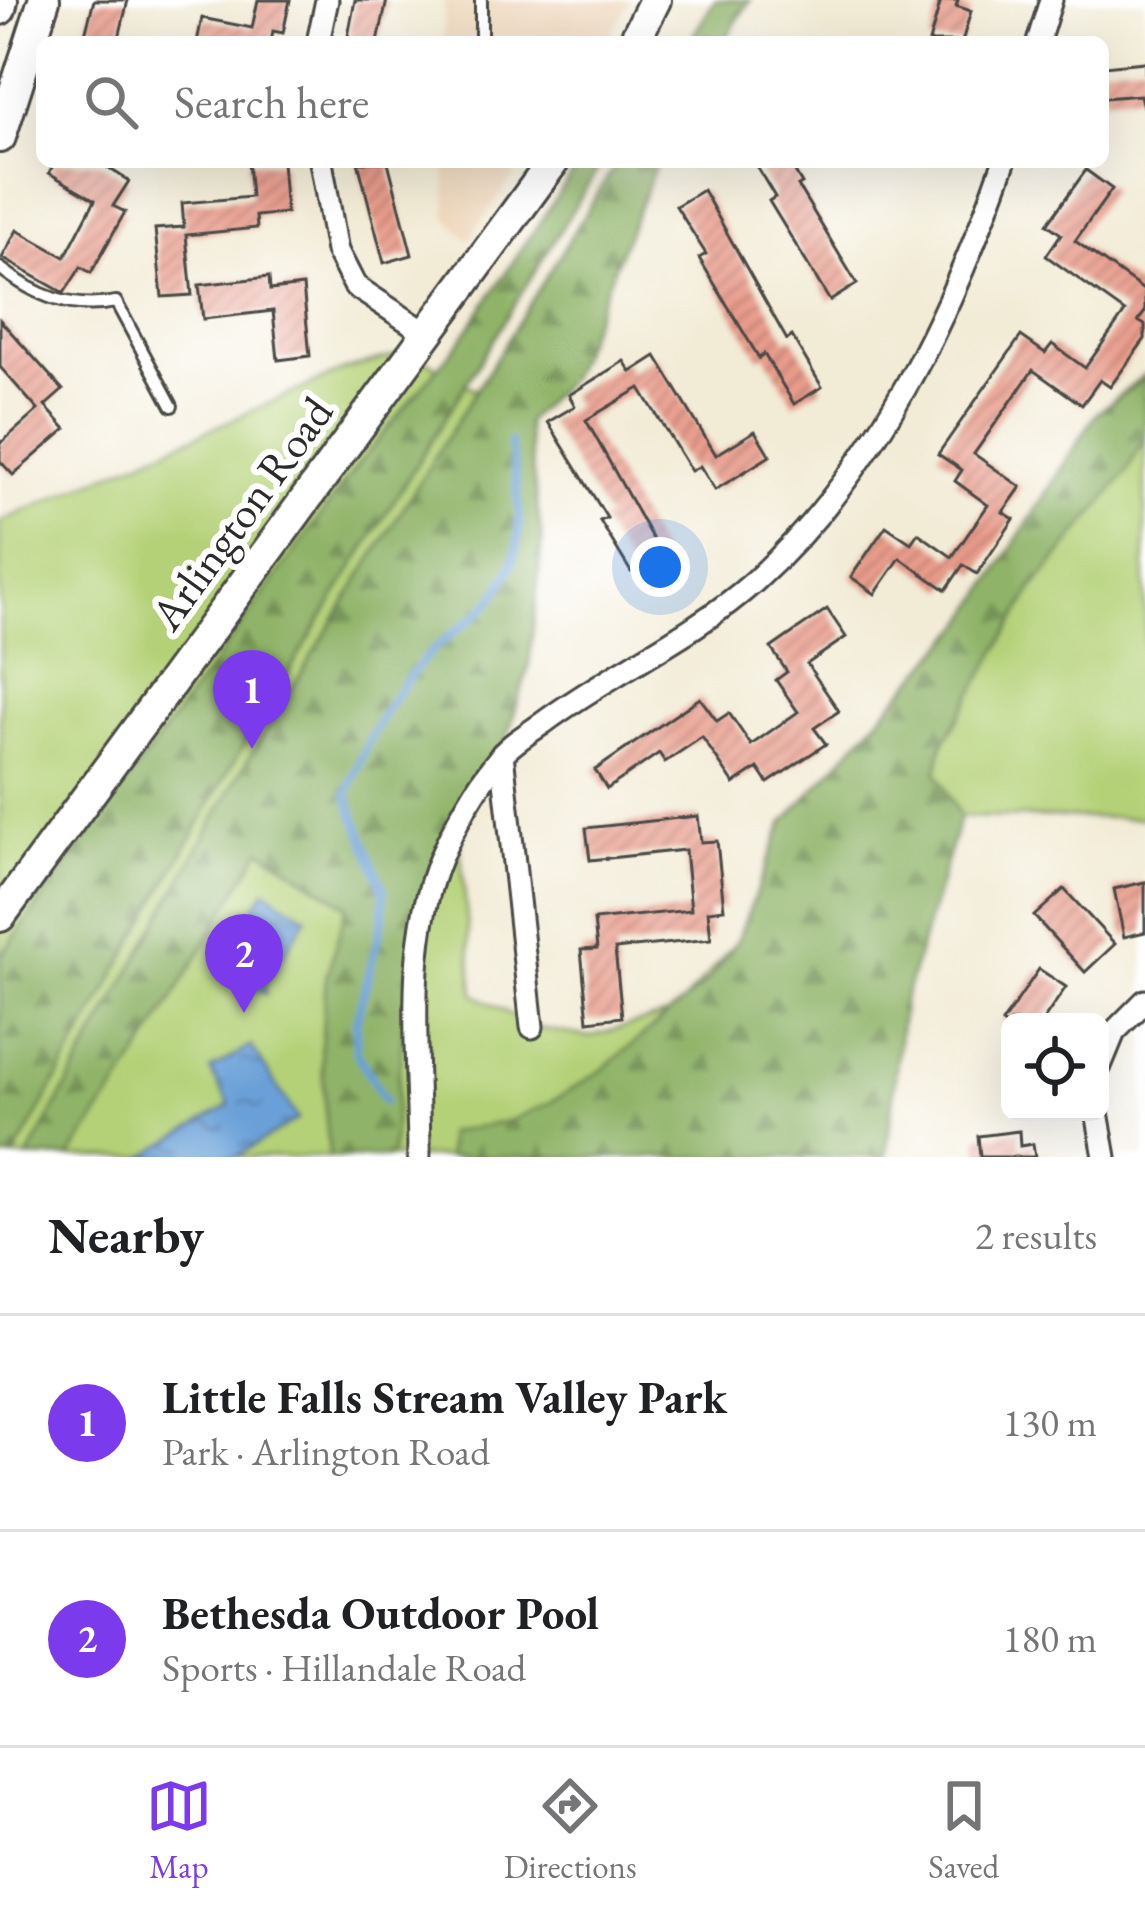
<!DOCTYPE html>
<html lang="en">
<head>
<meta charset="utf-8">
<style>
  body { margin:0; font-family:"EB Garamond",serif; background:#f2f2f2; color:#202124 }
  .controls { position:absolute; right:36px; bottom:36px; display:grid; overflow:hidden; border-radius:18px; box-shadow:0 12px 48px #0002 }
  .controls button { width:108px; height:108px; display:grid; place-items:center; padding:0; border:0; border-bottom:3px solid #e0e0e0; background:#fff; color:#202124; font:60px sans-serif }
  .you { position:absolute; left:660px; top:567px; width:42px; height:42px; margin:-30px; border:9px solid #fff; border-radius:50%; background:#1a73e8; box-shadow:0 0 0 18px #1a73e833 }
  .badge { display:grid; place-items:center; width:78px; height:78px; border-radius:50%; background:#7c3aed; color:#fff; font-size:39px; font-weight:700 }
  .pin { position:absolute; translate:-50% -99px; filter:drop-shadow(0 3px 6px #0008) }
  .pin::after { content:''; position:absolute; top:63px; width:42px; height:36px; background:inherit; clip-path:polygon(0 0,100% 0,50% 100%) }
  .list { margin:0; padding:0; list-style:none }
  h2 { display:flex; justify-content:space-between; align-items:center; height:156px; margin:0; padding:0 48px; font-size:51px }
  h2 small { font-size:39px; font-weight:400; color:#757577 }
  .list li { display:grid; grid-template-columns:78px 1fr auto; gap:36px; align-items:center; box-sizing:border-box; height:216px; padding:0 48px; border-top:3px solid #e0e0e0 }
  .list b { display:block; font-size:45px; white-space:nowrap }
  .list p { margin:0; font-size:39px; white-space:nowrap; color:#757577 }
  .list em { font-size:39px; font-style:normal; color:#757577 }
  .icon { flex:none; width:66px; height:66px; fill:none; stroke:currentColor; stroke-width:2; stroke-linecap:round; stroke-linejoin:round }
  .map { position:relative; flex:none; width:1145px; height:1157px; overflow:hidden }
  .search { position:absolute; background:#fff; box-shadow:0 12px 48px #0002; left:36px; right:36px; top:36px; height:132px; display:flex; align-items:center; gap:30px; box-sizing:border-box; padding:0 42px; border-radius:18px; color:#757577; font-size:45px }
  .sheet { height:588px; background:#fff }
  nav { display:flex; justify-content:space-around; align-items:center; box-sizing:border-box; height:168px; border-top:3px solid #e0e0e0; background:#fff; font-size:33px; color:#757577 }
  nav a { display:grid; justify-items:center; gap:6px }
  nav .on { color:#7c3aed }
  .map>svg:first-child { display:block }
  .built { fill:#eed7bb }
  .green { fill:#b4d177; stroke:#707e51; stroke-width:3 }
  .forest { fill:url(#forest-firs); stroke:#5d6f4a; stroke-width:3 }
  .water { fill:url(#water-ripples); stroke:#4b6682; stroke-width:3 }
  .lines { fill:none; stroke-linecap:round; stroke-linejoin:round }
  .stream { stroke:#6ba0d8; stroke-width:8 }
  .building { fill:url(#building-hatch) }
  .lane-casing { stroke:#494844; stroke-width:16 }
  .street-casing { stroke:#494844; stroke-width:27 }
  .secondary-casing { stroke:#494844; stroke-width:36 }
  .lane { stroke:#fff; stroke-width:10 }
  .street { stroke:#fff; stroke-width:21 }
  .secondary { stroke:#fff; stroke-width:30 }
  .labels { text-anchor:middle; stroke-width:12; stroke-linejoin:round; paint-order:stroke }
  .street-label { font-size:45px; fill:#2b2b2b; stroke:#fff }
</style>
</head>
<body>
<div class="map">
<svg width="1145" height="1157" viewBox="0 0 1145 1157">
  <defs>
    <pattern id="forest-firs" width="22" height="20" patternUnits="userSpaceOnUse" patternTransform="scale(3)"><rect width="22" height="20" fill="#8fb368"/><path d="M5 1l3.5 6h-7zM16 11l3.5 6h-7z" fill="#759256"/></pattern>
    <pattern id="water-ripples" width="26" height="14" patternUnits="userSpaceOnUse" patternTransform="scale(3)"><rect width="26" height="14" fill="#6ba0d8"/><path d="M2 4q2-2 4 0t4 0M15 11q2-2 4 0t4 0" fill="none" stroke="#5883af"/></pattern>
    <pattern id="building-hatch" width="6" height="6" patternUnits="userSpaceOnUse" patternTransform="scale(3)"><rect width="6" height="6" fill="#e99c8b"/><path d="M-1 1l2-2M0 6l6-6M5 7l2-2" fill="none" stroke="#bd7f72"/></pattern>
  </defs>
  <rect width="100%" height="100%" fill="#fff"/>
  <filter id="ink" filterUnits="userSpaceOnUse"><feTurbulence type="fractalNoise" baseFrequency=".00833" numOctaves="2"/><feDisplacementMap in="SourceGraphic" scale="24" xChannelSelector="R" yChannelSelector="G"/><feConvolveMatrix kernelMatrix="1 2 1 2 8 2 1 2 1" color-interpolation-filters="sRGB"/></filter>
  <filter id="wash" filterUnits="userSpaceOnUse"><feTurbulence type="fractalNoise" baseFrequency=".004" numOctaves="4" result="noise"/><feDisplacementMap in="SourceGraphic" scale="48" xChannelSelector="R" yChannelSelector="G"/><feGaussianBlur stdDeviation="2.7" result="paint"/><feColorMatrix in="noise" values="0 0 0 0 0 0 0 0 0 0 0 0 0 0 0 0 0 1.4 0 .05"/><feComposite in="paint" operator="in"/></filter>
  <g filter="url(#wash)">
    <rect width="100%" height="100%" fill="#f2ebd5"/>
    <g class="built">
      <polygon points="444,0 631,0 606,42 443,42"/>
      <polygon points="445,162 524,162 468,240 447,218"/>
    </g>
    <polygon class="green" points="412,351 526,422 542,541 529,665 502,754 458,823 474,994 532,1027 589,1037 674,1013 737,941 783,824 965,623 1096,414 1145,374 1145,818 960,817 903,1003 886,1157 0,1157 0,522 347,369"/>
    <g class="forest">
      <polygon points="715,0 750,0 724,42 689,42"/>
      <polygon points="580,162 602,162 230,768 14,1157 0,1157 0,957 356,467 460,341"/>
      <polygon points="617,162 657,162 569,379 526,422 542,541 529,665 502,754 441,855 410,955 392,1152 386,1157 329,1157 321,1048 326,978 347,906 261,849 139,1056 70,1157 28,1157 241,771"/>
      <polygon points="1145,378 1145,438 1127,472 1033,589 942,746 937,772 960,817 903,1003 886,1157 448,1157 447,1133 509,1121 551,1102 602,1070 708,981 737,941 783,824 965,623 1096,414"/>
    </g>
    <g class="water">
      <polygon points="265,890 307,917 265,985 266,994 218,965"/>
      <polygon points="251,1046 298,1119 236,1157 143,1157 230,1105 210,1070"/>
    </g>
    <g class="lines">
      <path class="stream" d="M385,1101l-29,-49v-31l27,-102 1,-28 -37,-96c19,-55 41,-98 82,-141 37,-37 64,-37 84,-93 13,-37 2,-82 -3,-119"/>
    </g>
    <g id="blocks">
      <g class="building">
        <polygon points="94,0 128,0 118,42 85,34"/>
        <polygon points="258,0 290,0 283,33 273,31 271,42 197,42 202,18 252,28"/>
        <polygon points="355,0 387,0 378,42 347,42"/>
        <polygon points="932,0 958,0 956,6 971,11 962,42 929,42 940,4"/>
        <polygon points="1145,62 1145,114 1140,95 1103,98 1103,66"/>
        <polygon points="55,162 99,162 129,181 113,206 125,212 91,273 81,267 64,293 2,258 17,230 65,257 95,200 49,173"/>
        <polygon points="248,162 282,162 286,213 256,216 257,228 186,235 192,295 162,297 155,229 184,227 182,203 251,197"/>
        <polygon points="358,162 388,162 412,255 384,263"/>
        <polygon points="754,162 789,162 802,184 798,186 857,284 830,301 769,201 775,197"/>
        <polygon points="1086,170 1112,189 1075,241 1145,291 1145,312 1138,321 1145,325 1145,339 1110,387 1100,380 1082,405 1033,370 974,454 1021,487 1003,512 1014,519 977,574 963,565 946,590 900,558 875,594 851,577 886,526 911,543 918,533 952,557 988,505 955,481 962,470 938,454 1021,336 1045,353 1052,344 1085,368 1125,312 1046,256 1061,234 1047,224"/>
        <polygon points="703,190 787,340 792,336 822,387 794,404 764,354 759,358 699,258 706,254 676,206"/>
        <polygon points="269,277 270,290 303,286 310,356 278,360 273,311 203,319 199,285"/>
        <polygon points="0,320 63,390 45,406 66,429 13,475 0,461 0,444 38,410 0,367"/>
        <polygon points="656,356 716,455 755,431 770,456 715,490 700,466 691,471 640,388 586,420 661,554 631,572 600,521 607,518 548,422 575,406 569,395 624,361 631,372"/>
        <polygon points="827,609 846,637 807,664 839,711 814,728 826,744 768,783 758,768 734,784 702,737 665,762 659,753 607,789 595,770 700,698 717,721 729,713 751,745 798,712 776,680 787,672 771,648"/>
        <polygon points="698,816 701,842 717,841 724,909 708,911 711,939 615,949 622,1017 588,1021 581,950 597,949 594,920 691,910 685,850 590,860 586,828"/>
        <polygon points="1145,882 1145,932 1124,937 1114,889"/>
        <polygon points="1064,889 1115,944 1085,972 1034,916"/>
        <polygon points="1039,969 1066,987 1042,1022 1010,1022 1010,1029 1002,1023"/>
        <polygon points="1019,1131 1020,1146 1033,1144 1035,1157 980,1157 978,1136"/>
      </g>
    </g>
  </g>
  <g filter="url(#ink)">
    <use href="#blocks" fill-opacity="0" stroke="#494844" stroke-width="3"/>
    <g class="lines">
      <defs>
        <g id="lane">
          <polyline points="481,42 481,0"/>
          <path d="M0,268c36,28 71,43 116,34l56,104"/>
        </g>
        <g id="street">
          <polyline points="318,42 327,0"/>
          <polyline points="1038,42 1051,0"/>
          <polyline points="321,162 337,251 355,286 426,333"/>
          <polyline points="502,754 532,1027"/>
          <polyline points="1100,1066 1114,1032 1145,1001"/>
          <polyline points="1097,1112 1105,1157"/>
          <path d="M419,1157c0,-94 -16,-209 21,-298 14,-34 37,-74 60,-102 11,-14 29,-24 43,-34 68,-51 148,-85 212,-142 123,-112 195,-265 249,-419"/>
        </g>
        <g id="secondary">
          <polyline points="0,9 2,0"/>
          <polyline points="634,42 655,0"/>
          <polyline points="0,137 44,0"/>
          <polyline points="0,916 553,162"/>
        </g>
      </defs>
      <use href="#lane" class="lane-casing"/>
      <use href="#street" class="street-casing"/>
      <use href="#secondary" class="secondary-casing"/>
      <use href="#lane" class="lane"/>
      <use href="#street" class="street"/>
      <use href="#secondary" class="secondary"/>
    </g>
  </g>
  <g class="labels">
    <g class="street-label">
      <text transform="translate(241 513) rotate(-54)" y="16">Arlington Road</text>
    </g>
  </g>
</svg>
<div class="controls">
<button><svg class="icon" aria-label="locate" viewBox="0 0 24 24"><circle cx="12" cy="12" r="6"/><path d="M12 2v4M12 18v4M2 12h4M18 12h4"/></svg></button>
</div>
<div class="you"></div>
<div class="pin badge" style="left:252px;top:749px">1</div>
<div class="pin badge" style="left:244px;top:1013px">2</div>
<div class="search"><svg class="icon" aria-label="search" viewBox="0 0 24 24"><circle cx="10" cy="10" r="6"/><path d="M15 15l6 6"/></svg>Search here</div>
</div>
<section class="sheet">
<h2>Nearby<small>2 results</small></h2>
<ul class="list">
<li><span class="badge">1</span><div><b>Little Falls Stream Valley Park</b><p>Park · Arlington Road</p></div><em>130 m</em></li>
<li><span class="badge">2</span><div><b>Bethesda Outdoor Pool</b><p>Sports · Hillandale Road</p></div><em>180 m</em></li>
</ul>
</section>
<nav>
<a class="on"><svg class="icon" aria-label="map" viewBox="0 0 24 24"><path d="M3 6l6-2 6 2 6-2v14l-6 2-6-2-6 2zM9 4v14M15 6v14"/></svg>Map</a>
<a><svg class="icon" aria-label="directions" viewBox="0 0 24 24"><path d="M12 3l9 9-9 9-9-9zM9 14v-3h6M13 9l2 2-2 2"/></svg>Directions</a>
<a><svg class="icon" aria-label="saved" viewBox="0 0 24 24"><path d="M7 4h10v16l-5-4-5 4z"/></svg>Saved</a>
</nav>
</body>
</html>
